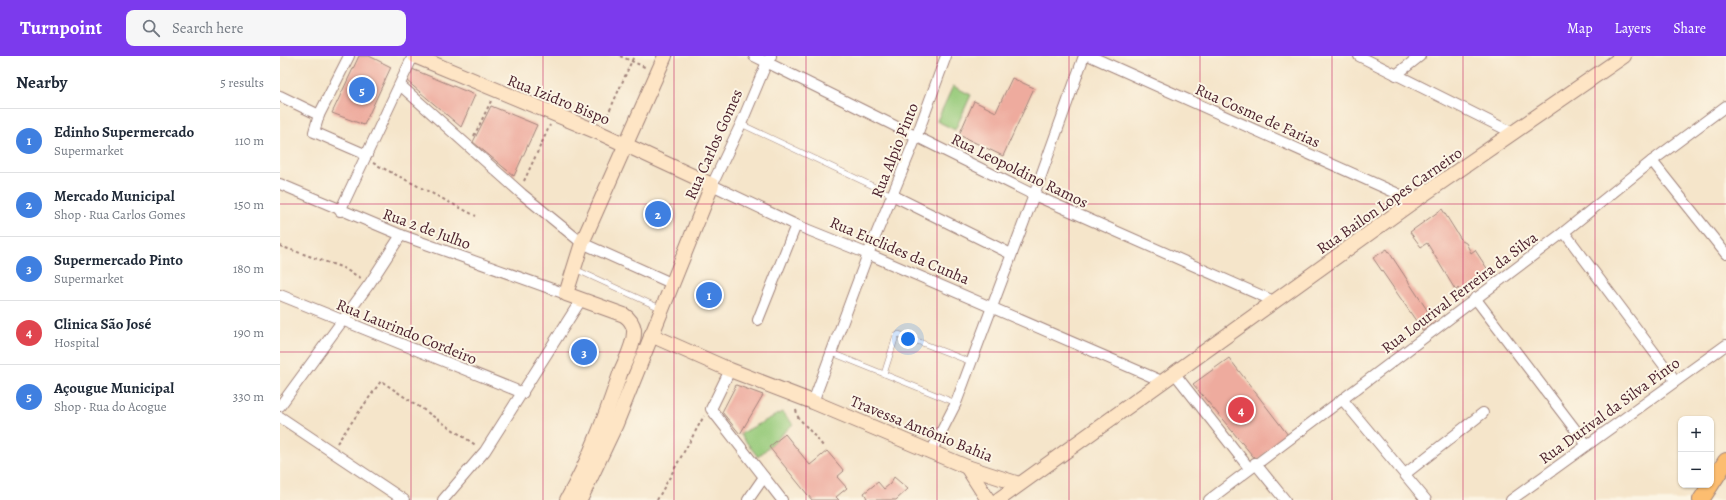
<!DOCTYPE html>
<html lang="en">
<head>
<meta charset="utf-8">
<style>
  body { margin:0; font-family:Alegreya,serif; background:#f6f6f7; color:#1f2937 }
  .controls { position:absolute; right:12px; bottom:12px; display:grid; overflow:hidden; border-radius:8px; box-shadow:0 1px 3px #0004 }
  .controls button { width:36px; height:36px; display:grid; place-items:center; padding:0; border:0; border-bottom:1px solid #e0e1e3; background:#fff; color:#1f2937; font:20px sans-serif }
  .you { position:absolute; left:628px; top:283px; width:14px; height:14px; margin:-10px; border:3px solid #fff; border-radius:50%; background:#1a73e8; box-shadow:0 0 0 6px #1a73e833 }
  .badge { display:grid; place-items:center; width:26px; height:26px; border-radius:50%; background:#7c3aed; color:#fff; font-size:13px; font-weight:700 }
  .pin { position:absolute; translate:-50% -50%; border:2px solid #fff; box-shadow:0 1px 4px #0006 }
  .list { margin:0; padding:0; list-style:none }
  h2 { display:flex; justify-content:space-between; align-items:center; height:52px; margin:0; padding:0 16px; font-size:17px }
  h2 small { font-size:13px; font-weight:400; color:#747a83 }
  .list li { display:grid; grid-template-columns:26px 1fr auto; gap:12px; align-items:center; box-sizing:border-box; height:64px; padding:0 16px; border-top:1px solid #e0e1e3 }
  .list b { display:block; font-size:15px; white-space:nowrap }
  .list p { margin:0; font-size:13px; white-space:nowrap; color:#747a83 }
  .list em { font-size:13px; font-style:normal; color:#747a83 }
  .icon { flex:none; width:22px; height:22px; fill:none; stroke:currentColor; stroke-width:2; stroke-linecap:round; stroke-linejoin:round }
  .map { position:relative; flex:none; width:1446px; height:444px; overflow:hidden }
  header { display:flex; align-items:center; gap:24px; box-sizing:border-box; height:56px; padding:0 20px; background:#7c3aed; color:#fff }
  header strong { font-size:19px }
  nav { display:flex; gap:22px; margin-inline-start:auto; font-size:14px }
  .search { width:280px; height:36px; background:#f6f6f7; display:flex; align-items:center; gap:10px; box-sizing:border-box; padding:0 14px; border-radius:8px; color:#747a83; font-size:15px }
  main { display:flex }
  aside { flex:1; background:#fff }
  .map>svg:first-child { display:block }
  .green { fill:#98cb7c; stroke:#717554 }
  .building { fill:#eeab9e }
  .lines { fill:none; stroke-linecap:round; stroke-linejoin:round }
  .lane-casing { stroke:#a0827a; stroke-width:6 }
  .street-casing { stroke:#a0827a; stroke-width:12 }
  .secondary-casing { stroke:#a0827a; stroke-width:16 }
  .primary-casing { stroke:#a0827a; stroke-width:18 }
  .path { stroke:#a0827a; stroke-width:2; stroke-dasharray:3 3; stroke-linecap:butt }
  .lane { stroke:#fff; stroke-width:5 }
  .street { stroke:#fff; stroke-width:10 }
  .secondary { stroke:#fee5c5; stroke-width:14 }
  .primary { stroke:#fcbd6f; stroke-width:16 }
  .grid { fill:none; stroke:#c2185b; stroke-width:1; stroke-opacity:0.55 }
  .labels { text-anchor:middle; stroke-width:4; stroke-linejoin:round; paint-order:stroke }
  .street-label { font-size:16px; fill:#4a1f2b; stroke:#fcf5e5 }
</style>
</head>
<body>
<header>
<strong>Turnpoint</strong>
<div class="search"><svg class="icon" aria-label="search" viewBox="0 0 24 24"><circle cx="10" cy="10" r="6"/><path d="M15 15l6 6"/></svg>Search here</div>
<nav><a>Map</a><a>Layers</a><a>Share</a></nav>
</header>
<main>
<aside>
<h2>Nearby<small>5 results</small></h2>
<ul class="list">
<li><span class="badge" style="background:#3f7fe0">1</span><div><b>Edinho Supermercado</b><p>Supermarket</p></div><em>110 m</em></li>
<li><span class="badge" style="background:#3f7fe0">2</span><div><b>Mercado Municipal</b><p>Shop · Rua Carlos Gomes</p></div><em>150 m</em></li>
<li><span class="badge" style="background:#3f7fe0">3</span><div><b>Supermercado Pinto</b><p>Supermarket</p></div><em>180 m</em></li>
<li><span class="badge" style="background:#e0444e">4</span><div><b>Clinica São José</b><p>Hospital</p></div><em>190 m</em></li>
<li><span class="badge" style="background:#3f7fe0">5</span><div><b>Açougue Municipal</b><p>Shop · Rua do Acogue</p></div><em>330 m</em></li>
</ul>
</aside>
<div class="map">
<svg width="1446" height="444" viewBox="0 0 1446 444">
  <rect width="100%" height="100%" fill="#fcf5e5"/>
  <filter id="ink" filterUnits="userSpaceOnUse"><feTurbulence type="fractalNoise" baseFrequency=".025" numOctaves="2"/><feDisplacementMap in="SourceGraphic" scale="8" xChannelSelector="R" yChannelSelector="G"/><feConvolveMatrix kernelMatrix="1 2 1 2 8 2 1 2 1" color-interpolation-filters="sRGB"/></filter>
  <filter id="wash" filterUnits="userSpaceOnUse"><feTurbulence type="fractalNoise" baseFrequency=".012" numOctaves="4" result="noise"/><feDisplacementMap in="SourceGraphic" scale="16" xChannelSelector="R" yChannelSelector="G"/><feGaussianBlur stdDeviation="0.9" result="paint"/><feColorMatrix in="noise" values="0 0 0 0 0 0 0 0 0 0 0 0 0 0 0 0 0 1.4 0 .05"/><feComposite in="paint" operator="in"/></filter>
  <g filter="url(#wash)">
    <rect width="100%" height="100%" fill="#f5e5ca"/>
    <g class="green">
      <polygon points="673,30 691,39 675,74 657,65"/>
      <polygon points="502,356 513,368 478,401 460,378"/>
    </g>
    <g id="blocks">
      <g class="building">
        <polygon points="79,0 89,0 111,11 84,69 52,57"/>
        <polygon points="132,13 195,39 181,71 127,25"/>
        <polygon points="732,22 754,32 723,100 679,79 694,45 716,56"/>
        <polygon points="211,50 257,69 234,120 193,86"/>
        <polygon points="1162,153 1182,185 1186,187 1191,197 1195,194 1214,223 1187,243 1178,232 1176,235 1147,187 1141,191 1130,176"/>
        <polygon points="1107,193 1155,266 1143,275 1093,202"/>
        <polygon points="949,302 1008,379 977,405 913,328"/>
        <polygon points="456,329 483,339 460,378 442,356"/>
        <polygon points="505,378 530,409 547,395 564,415 557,421 567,432 556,441 559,444 532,444 489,391"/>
        <polygon points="614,421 628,433 616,444 584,444 587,442 584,437 598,426 604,433 610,428"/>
      </g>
    </g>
  </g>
  <g filter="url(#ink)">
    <use href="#blocks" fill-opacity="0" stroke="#a0827a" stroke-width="1"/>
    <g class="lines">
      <defs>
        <g id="lane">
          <polyline points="461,68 612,139"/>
          <polyline points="295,213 380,252"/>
          <polyline points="552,297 676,347"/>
          <polyline points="604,318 616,280 619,278 691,306"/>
        </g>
        <g id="street">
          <polyline points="69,0 39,59 34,76 87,99"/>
          <polyline points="474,0 754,139 996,246"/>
          <polyline points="491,0 487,6 461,68 432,129 516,169 588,198 884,326"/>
          <polyline points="810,0 1134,145"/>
          <polyline points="1079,0 1233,77"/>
          <polyline points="1116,19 1140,0"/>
          <polyline points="120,29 242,138 302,187 391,227"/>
          <polyline points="0,40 39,59"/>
          <polyline points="1372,105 1446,198"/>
          <polyline points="0,128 121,179 286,238"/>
          <polyline points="612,139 731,198"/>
          <polyline points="60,155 133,0"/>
          <polyline points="1284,176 1395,324"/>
          <polyline points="0,239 243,337"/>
          <polyline points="1195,242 1307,389"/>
          <polyline points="478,264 516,169"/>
          <polyline points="450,314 431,353 502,444"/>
          <polyline points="895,318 969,412"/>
          <polyline points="1062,343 1146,444"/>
          <polyline points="533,346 588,198 637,79 666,0"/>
          <polyline points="0,350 90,227 121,179"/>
          <polyline points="0,361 124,444"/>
          <polyline points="651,396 676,347 754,139 804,0"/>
          <polyline points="975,407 1005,444"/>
          <polyline points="1125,418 1203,357"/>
          <polyline points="163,444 205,395 301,244"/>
          <polyline points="468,444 484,421"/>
          <polyline points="929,444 1284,176 1372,105 1446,50"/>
          <polyline points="1231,444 1446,289"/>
        </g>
        <g id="secondary">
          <polyline points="135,0 320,77 432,129 336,368 300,444"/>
          <polyline points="371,279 450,314 533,346 687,411 739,428"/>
          <polyline points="687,411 708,444"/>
          <path d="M287,444c23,-41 39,-85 54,-129 5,-12 14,-28 13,-41 -1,-7 -4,-11 -10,-15l-58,-21 16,-51 83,-187"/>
          <polyline points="718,444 1134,145 1344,0"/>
        </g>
        <polyline id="primary" points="1421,444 1446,405"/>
      </defs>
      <use href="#lane" class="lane-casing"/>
      <use href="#street" class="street-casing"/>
      <use href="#secondary" class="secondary-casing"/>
      <use href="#primary" class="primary-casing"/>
      <g class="path">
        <polyline points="340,0 367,12"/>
        <polyline points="325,65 354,0"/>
        <polyline points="194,80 211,45"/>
        <polyline points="93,107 196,160"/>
        <polyline points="244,125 270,69"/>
        <polyline points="0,190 61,211 81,222"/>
        <polyline points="516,354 518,361 544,391"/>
        <polyline points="57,387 101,325 197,390"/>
        <polyline points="377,444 424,360"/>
      </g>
      <use href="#lane" class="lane"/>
      <use href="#street" class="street"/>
      <use href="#secondary" class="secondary"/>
      <use href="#primary" class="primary"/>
    </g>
  </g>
  <path class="grid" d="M131,0v444M263,0v444M394,0v444M526,0v444M657,0v444M789,0v444M920,0v444M1052,0v444M1183,0v444M1315,0v444M0,148h1446M0,296h1446"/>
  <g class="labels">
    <g class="street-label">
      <text transform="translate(279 43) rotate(22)" y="6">Rua Izidro Bispo</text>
      <text transform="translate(978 59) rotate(24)" y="6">Rua Cosme de Farias</text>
      <text transform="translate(433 88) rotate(-66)" y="6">Rua Carlos Gomes</text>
      <text transform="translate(614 94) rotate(-68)" y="6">Rua Alpio Pinto</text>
      <text transform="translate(740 114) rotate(26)" y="6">Rua Leopoldino Ramos</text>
      <text transform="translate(1109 144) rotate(-35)" y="6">Rua Bailon Lopes Carneiro</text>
      <text transform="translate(147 172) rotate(20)" y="6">Rua 2 de Julho</text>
      <text transform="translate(620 194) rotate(23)" y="6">Rua Euclides da Cunha</text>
      <text transform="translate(1179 236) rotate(-37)" y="6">Rua Lourival Ferreira da Silva</text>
      <text transform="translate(127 275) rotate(22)" y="6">Rua Laurindo Cordeiro</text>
      <text transform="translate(1329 354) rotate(-36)" y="6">Rua Durival da Silva Pinto</text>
      <text transform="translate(642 372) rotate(22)" y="6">Travessa Antônio Bahia</text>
    </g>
  </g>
</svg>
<div class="controls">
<button>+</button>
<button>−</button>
</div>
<div class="you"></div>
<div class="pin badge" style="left:429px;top:239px;background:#3f7fe0">1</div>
<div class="pin badge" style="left:378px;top:158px;background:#3f7fe0">2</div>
<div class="pin badge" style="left:304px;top:296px;background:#3f7fe0">3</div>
<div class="pin badge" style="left:961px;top:354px;background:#e0444e">4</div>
<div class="pin badge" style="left:82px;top:34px;background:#3f7fe0">5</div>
</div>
</main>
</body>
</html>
